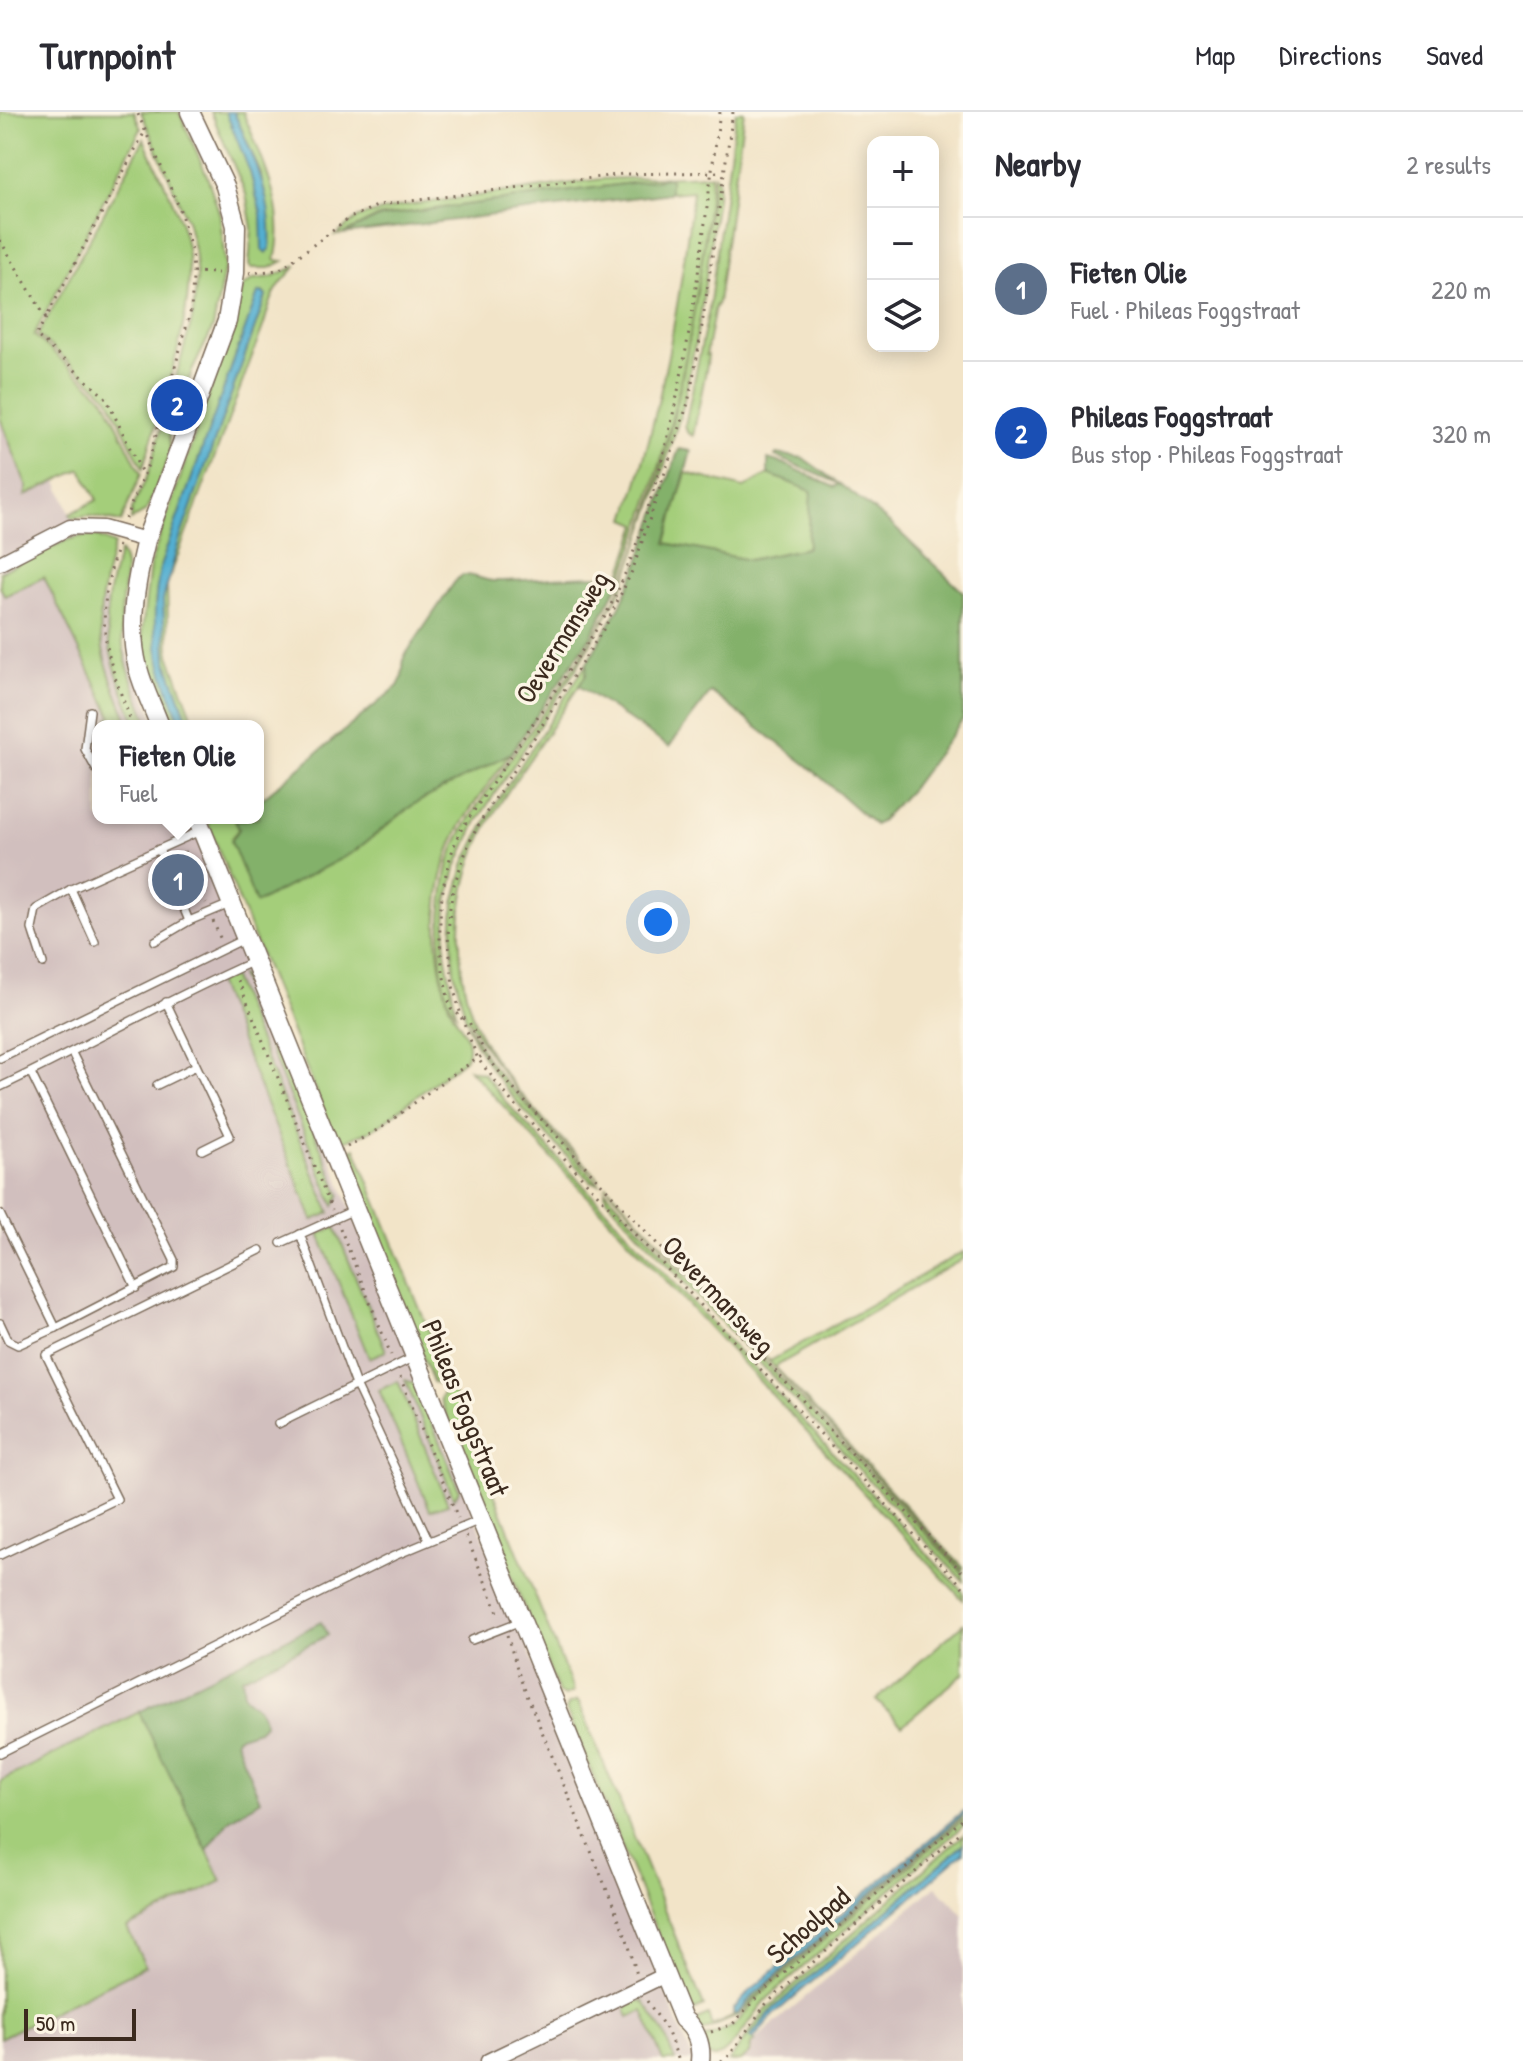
<!DOCTYPE html>
<html lang="en">
<head>
<meta charset="utf-8">
<style>
  body { margin:0; font-family:"Patrick Hand",sans-serif; background:#f7f7f7; color:#2b2b33 }
  .controls { position:absolute; right:24px; top:24px; display:grid; overflow:hidden; border-radius:16px; box-shadow:0 4px 20px #0003 }
  .controls button { width:72px; height:72px; display:grid; place-items:center; padding:0; border:0; border-bottom:2px solid #e1e1e2; background:#fff; color:#2b2b33; font:40px sans-serif }
  .scale { position:absolute; left:24px; bottom:20px; width:112px; box-sizing:border-box; padding-left:8px; border:4px solid #3b2a1e; border-top:0; font-size:22px; line-height:28px; white-space:nowrap; color:#3b2a1e; -webkit-text-stroke:6px #fcf5e5; paint-order:stroke }
  .you { position:absolute; left:658px; top:810px; width:28px; height:28px; margin:-20px; border:6px solid #fff; border-radius:50%; background:#1a73e8; box-shadow:0 0 0 12px #1a73e833 }
  .badge { display:grid; place-items:center; width:52px; height:52px; border-radius:50%; background:#b5179e; color:#fff; font-size:26px; font-weight:700 }
  .pin { position:absolute; translate:-50% -50%; border:4px solid #fff; box-shadow:0 2px 8px #0006 }
  .popup { position:absolute; left:92px; top:608px; width:172px; height:104px; box-sizing:border-box; display:grid; place-content:center; border-radius:16px; background:#fff; filter:drop-shadow(0 2px 6px #0005); font-size:26px; white-space:nowrap; color:#7c7c81 }
  .popup b { font-size:30px; color:#2b2b33 }
  .popup::after { content:''; position:absolute; left:50%; top:100%; margin-left:-16px; border:16px solid transparent; border-top-color:#fff }
  .list { margin:0; padding:0; list-style:none }
  h2 { display:flex; justify-content:space-between; align-items:center; height:104px; margin:0; padding:0 32px; font-size:34px }
  h2 small { font-size:26px; font-weight:400; color:#7c7c81 }
  .list li { display:grid; grid-template-columns:52px 1fr auto; gap:24px; align-items:center; box-sizing:border-box; height:144px; padding:0 32px; border-top:2px solid #e1e1e2 }
  .list b { display:block; font-size:30px; white-space:nowrap }
  .list p { margin:0; font-size:26px; white-space:nowrap; color:#7c7c81 }
  .list em { font-size:26px; font-style:normal; color:#7c7c81 }
  .icon { flex:none; width:44px; height:44px; fill:none; stroke:currentColor; stroke-width:2; stroke-linecap:round; stroke-linejoin:round }
  .map { position:relative; flex:none; width:963px; height:1949px; overflow:hidden }
  header { display:flex; align-items:center; gap:48px; box-sizing:border-box; height:112px; padding:0 40px; background:#fff; border-bottom:2px solid #e1e1e2 }
  header strong { font-size:38px }
  nav { display:flex; gap:44px; margin-inline-start:auto; font-size:28px }
  main { display:flex }
  aside { flex:1; background:#fff }
  .map>svg:first-child { display:block }
  .industrial { fill:#d1bfbe }
  .green { fill:#a4ce7a; stroke:#707c4c; stroke-width:2 }
  .forest { fill:#83b16a; stroke:#5f6e44; stroke-width:2 }
  .water { fill:#52afd1; stroke:#466c78; stroke-width:2 }
  .lines { fill:none; stroke-linecap:round; stroke-linejoin:round }
  .service-casing { stroke:#7b6b5a; stroke-width:10 }
  .minor-casing { stroke:#7b6b5a; stroke-width:17 }
  .tertiary-casing { stroke:#7b6b5a; stroke-width:21 }
  .path { stroke:#7b6b5a; stroke-width:3; stroke-dasharray:2 6; stroke-linecap:butt }
  .service { stroke:#fff; stroke-width:7 }
  .minor { stroke:#fff; stroke-width:14 }
  .tertiary { stroke:#fff; stroke-width:18 }
  .labels { text-anchor:middle; stroke-width:7; stroke-linejoin:round; paint-order:stroke }
  .street-label { font-size:28px; fill:#3b2a1e; stroke:#fcf5e5 }
</style>
</head>
<body>
<header>
<strong>Turnpoint</strong>
<nav><a>Map</a><a>Directions</a><a>Saved</a></nav>
</header>
<main>
<div class="map">
<svg width="963" height="1949" viewBox="0 0 963 1949">
  <rect width="100%" height="100%" fill="#fcf5e5"/>
  <filter id="ink" filterUnits="userSpaceOnUse"><feTurbulence type="fractalNoise" baseFrequency=".0125" numOctaves="2"/><feDisplacementMap in="SourceGraphic" scale="16" xChannelSelector="R" yChannelSelector="G"/><feConvolveMatrix kernelMatrix="1 2 1 2 8 2 1 2 1" color-interpolation-filters="sRGB"/></filter>
  <filter id="wash" filterUnits="userSpaceOnUse"><feTurbulence type="fractalNoise" baseFrequency=".006" numOctaves="4" result="noise"/><feDisplacementMap in="SourceGraphic" scale="32" xChannelSelector="R" yChannelSelector="G"/><feGaussianBlur stdDeviation="1.8" result="paint"/><feColorMatrix in="noise" values="0 0 0 0 0 0 0 0 0 0 0 0 0 0 0 0 0 1.4 0 .05"/><feComposite in="paint" operator="in"/></filter>
  <g filter="url(#wash)">
    <rect width="100%" height="100%" fill="#f2e4c8"/>
    <g class="industrial">
      <polygon points="0,229 157,614 98,614 98,706 194,706 693,1949 0,1949"/>
      <polygon points="936,1774 963,1803 963,1949 739,1949 750,1932"/>
    </g>
    <g class="green">
      <polygon points="0,0 134,0 141,17 34,223 105,287 141,362 121,410 90,404 72,406 70,402 97,388 81,357 25,384 27,375 0,306"/>
      <polygon points="141,0 179,0 206,61 220,103 225,153 213,216 192,259 169,324 170,341 164,358 146,399 131,408 132,397 148,363 192,208 197,166 194,137 187,108"/>
      <path d="M211,0h15l24,59 11,43 2,37 3,2 -5,-79 -27,-62h9c19,48 45,96 32,148l8,1 -13,7h-18l-3,-3 3,-37 -6,-34z"/>
      <polygon points="736,0 744,0 718,190 716,195 715,194 706,243 708,243 707,253 693,324 687,320 685,313 709,197"/>
      <path d="M144,27c15,35 36,70 43,108 11,64 -27,159 -44,222l-35,-72 -70,-62z"/>
      <path d="M711,63c-11,137 -40,275 -89,403l-2,-1 18,-53 -12,-5c35,-107 54,-216 67,-328l-23,2v-15l-265,35 -28,4 -34,17 -7,1 23,-18 43,-11 200,-27z"/>
      <path d="M714,63l4,4 -1,18 -16,115 -18,94 -28,92 -32,88 -48,85 -98,150 -20,44 -10,38 -2,49 11,61c-24,-27 -16,-120 -6,-154 12,-36 37,-67 59,-98 35,-50 71,-99 101,-152 22,-40 36,-86 48,-130 28,-101 42,-201 56,-304z"/>
      <path d="M297,154c-21,19 -26,31 -33,58l-97,261 2,70 27,71h-6l-24,-66 -3,-60 16,-59 87,-245 -3,-4 -5,1 -97,271c-14,65 -3,102 21,162h-14l-24,-70 -2,-25 8,-66 74,-214 19,-65 11,-7 17,-2z"/>
      <polygon points="686,361 744,376 768,362 809,377 812,384 808,432 806,436 749,448 665,431"/>
      <path d="M82,424l16,1 16,7c-23,83 -17,104 16,182h-19l-3,-7 4,-2 -68,-140 -39,19 -5,-9v-15l67,-32z"/>
      <path d="M120,440c10,15 3,32 2,49 -5,48 9,79 27,122l-2,3h-10c-27,-65 -43,-105 -17,-174z"/>
      <path d="M587,551l-1,12c-20,31 -41,61 -61,91 -15,22 -31,44 -42,68 -34,72 -32,167 16,232 28,39 69,78 101,114 -47,-50 -99,-98 -131,-160l-3,-1 -12,-48 -2,-30 2,-38 11,-41 26,-51z"/>
      <path d="M511,641c-16,23 -35,46 -49,70 -30,53 -31,122 -14,179 5,19 27,34 18,56l-84,65 -15,9 -26,10 -6,-3 -129,-321h29l4,11 -7,8 120,16 62,-49z"/>
      <polygon points="240,863 253,869 340,1083 334,1094"/>
      <polygon points="232,864 330,1101 313,1108 217,870"/>
      <path d="M467,911l19,34 20,26 93,101 -8,-2c-40,-45 -105,-102 -124,-159z"/>
      <polygon points="469,957 483,961 506,990 593,1084 963,1480 963,1488"/>
      <polygon points="355,1036 449,1269 440,1273 433,1270 343,1046 346,1040"/>
      <polygon points="606,1073 770,1249 963,1140 963,1147 775,1255 957,1449 963,1455 963,1459"/>
      <polygon points="605,1078 963,1462 963,1469 606,1086"/>
      <polygon points="335,1115 386,1239 369,1246 319,1122"/>
      <polygon points="405,1268 416,1272 459,1378 454,1387"/>
      <polygon points="398,1269 448,1392 430,1398 379,1278"/>
      <polygon points="452,1277 574,1580 565,1584 559,1581 440,1287 443,1281"/>
      <polygon points="963,1512 963,1562 902,1614 876,1588"/>
      <polygon points="578,1589 704,1894 695,1898 688,1896 566,1598 569,1592"/>
      <polygon points="139,1600 222,1769 127,1816 145,1854 0,1926 0,1669"/>
      <polygon points="963,1702 963,1705 766,1875 739,1903 700,1921 696,1913 699,1907 708,1903 712,1914 733,1905 733,1901 737,1902 756,1881"/>
      <path d="M963,1708v6l-195,172c-16,17 -34,53 -53,60l-7,-2 -6,-17 32,-13 25,-30z"/>
      <polygon points="963,1723 963,1733 773,1897 751,1924 755,1928 751,1932 750,1941 741,1949 729,1949 766,1898"/>
      <polygon points="628,1889 643,1889 663,1919 675,1949 663,1949 643,1899 629,1905 626,1898"/>
    </g>
    <g class="forest">
      <polygon points="670,66 670,81 343,122 377,106 405,101"/>
      <polygon points="679,337 691,339 666,431 749,448 806,436 808,432 811,379 768,362 768,347 785,352 834,375 840,372 775,344 777,342 803,346 852,381 892,413 963,480 963,607 911,677 882,708 875,713 808,654 711,580 669,635 579,574 586,563 587,551 620,494 635,461"/>
      <path d="M463,463c12,-1 20,6 31,6 43,0 86,-8 128,-3l-31,58 -80,117 -97,51 -62,49 -96,50 -25,-62 8,-12 -4,-9 23,-2v-16l140,-116 4,-8 2,-21 52,-77z"/>
      <path d="M321,1510l7,13 -86,43 2,16c8,13 20,12 20,30l-6,6 -22,7 -1,4 25,59 -31,20 -22,30 -68,-138z"/>
    </g>
    <g class="water">
      <path d="M226,0h8c20,47 40,85 36,137l-3,4 -5,-3 -1,-36 -11,-42z"/>
      <path d="M262,180l4,4 -87,245 -16,59 3,60 24,66h-8c-25,-60 -35,-97 -21,-162l97,-271z"/>
      <polygon points="963,1699 963,1702 756,1881 737,1902 734,1902 733,1898 751,1878"/>
      <polygon points="963,1733 963,1741 773,1903 753,1927 750,1925 773,1897"/>
    </g>
  </g>
  <g filter="url(#ink)">
    <g class="lines">
      <defs>
        <g id="service">
          <polyline points="90,599 85,637 96,657 98,656"/>
          <polyline points="159,737 166,755"/>
          <polyline points="177,780 189,809 232,791"/>
          <polyline points="155,829 189,809"/>
          <polyline points="95,830 71,777 202,718"/>
          <polyline points="43,851 32,817 36,797 71,777"/>
          <polyline points="166,890 230,1024 202,1038"/>
          <polyline points="0,946 244,827"/>
          <polyline points="31,961 136,1176"/>
          <polyline points="157,973 196,954"/>
          <path d="M0,975c85,-40 166,-87 252,-125"/>
          <polyline points="0,1102 56,1216 174,1155 174,1148 72,941"/>
          <polyline points="300,1122 356,1273 429,1429"/>
          <polyline points="281,1131 354,1098"/>
          <polyline points="0,1211 8,1228 18,1233 56,1216"/>
          <polyline points="278,1312 412,1246"/>
          <polyline points="0,1443 117,1387 46,1243 260,1138"/>
          <polyline points="472,1528 521,1509"/>
          <polyline points="0,1641 394,1444 478,1409"/>
        </g>
        <g id="minor">
          <polyline points="0,451 70,415 103,416 146,428"/>
          <polyline points="488,1949 665,1863"/>
        </g>
        <g id="tertiary">
          <path d="M160,614c-7,-19 -17,-38 -22,-58 -11,-42 -2,-87 8,-128l81,-219 8,-48 1,-47 -11,-40 -35,-74"/>
          <path d="M197,706l486,1201c13,10 19,26 17,42"/>
        </g>
      </defs>
      <use href="#service" class="service-casing"/>
      <use href="#minor" class="minor-casing"/>
      <use href="#tertiary" class="tertiary-casing"/>
      <g class="path">
        <path d="M720,0c-18,124 -28,241 -62,362 -14,50 -29,98 -54,144l-145,215c-24,58 -24,117 -8,176l18,13 19,36 28,34 447,481"/>
        <polyline points="733,0 698,241 688,291 633,457 606,513 479,712 469,731 454,773 450,795 448,824 453,874 462,907 478,947 512,990 963,1475"/>
        <polyline points="0,128 46,206 145,19"/>
        <polyline points="193,160 218,161"/>
        <polyline points="249,161 279,158 350,106 379,93 624,62 723,60"/>
        <polyline points="46,206 36,223 106,286 141,359 145,361"/>
        <polyline points="125,407 147,355 191,198 193,166 192,141 179,95 137,0"/>
        <path d="M118,433c-25,80 -13,107 15,181"/>
        <polyline points="171,706 176,717"/>
        <polyline points="184,739 206,791"/>
        <polyline points="213,809 221,828"/>
        <polyline points="238,868 332,1098"/>
        <polyline points="347,1035 384,1014 447,966 485,942"/>
        <polyline points="340,1116 391,1243"/>
        <polyline points="400,1265 458,1406"/>
        <polyline points="466,1424 500,1505"/>
        <polyline points="507,1523 520,1566 627,1827 637,1863"/>
        <polyline points="647,1889 667,1918 679,1949"/>
        <polyline points="711,1920 733,1912 757,1885 963,1707"/>
        <polyline points="721,1949 728,1945 766,1892 963,1718"/>
      </g>
      <use href="#service" class="service"/>
      <use href="#minor" class="minor"/>
      <use href="#tertiary" class="tertiary"/>
    </g>
  </g>
  <g class="labels">
    <g class="street-label">
      <text transform="translate(562 525) rotate(-58)" y="10">Oevermansweg</text>
      <text transform="translate(719 1183) rotate(47)" y="10">Oevermansweg</text>
      <text transform="translate(466 1296) rotate(68)" y="10">Phileas Foggstraat</text>
      <text transform="translate(808 1813) rotate(-41)" y="10">Schoolpad</text>
    </g>
  </g>
</svg>
<div class="controls">
<button>+</button>
<button>−</button>
<button><svg class="icon" aria-label="layers" viewBox="0 0 24 24"><path d="M12 4l9 5-9 5-9-5zM3 14l9 5 9-5"/></svg></button>
</div>
<div class="scale">50 m</div>
<div class="you"></div>
<div class="pin badge" style="left:178px;top:768px;background:#5c6f8a">1</div>
<div class="popup"><b>Fieten Olie</b>Fuel</div>
<div class="pin badge" style="left:177px;top:293px;background:#1a4fb4">2</div>
</div>
<aside>
<h2>Nearby<small>2 results</small></h2>
<ul class="list">
<li><span class="badge" style="background:#5c6f8a">1</span><div><b>Fieten Olie</b><p>Fuel · Phileas Foggstraat</p></div><em>220 m</em></li>
<li><span class="badge" style="background:#1a4fb4">2</span><div><b>Phileas Foggstraat</b><p>Bus stop · Phileas Foggstraat</p></div><em>320 m</em></li>
</ul>
</aside>
</main>
</body>
</html>
